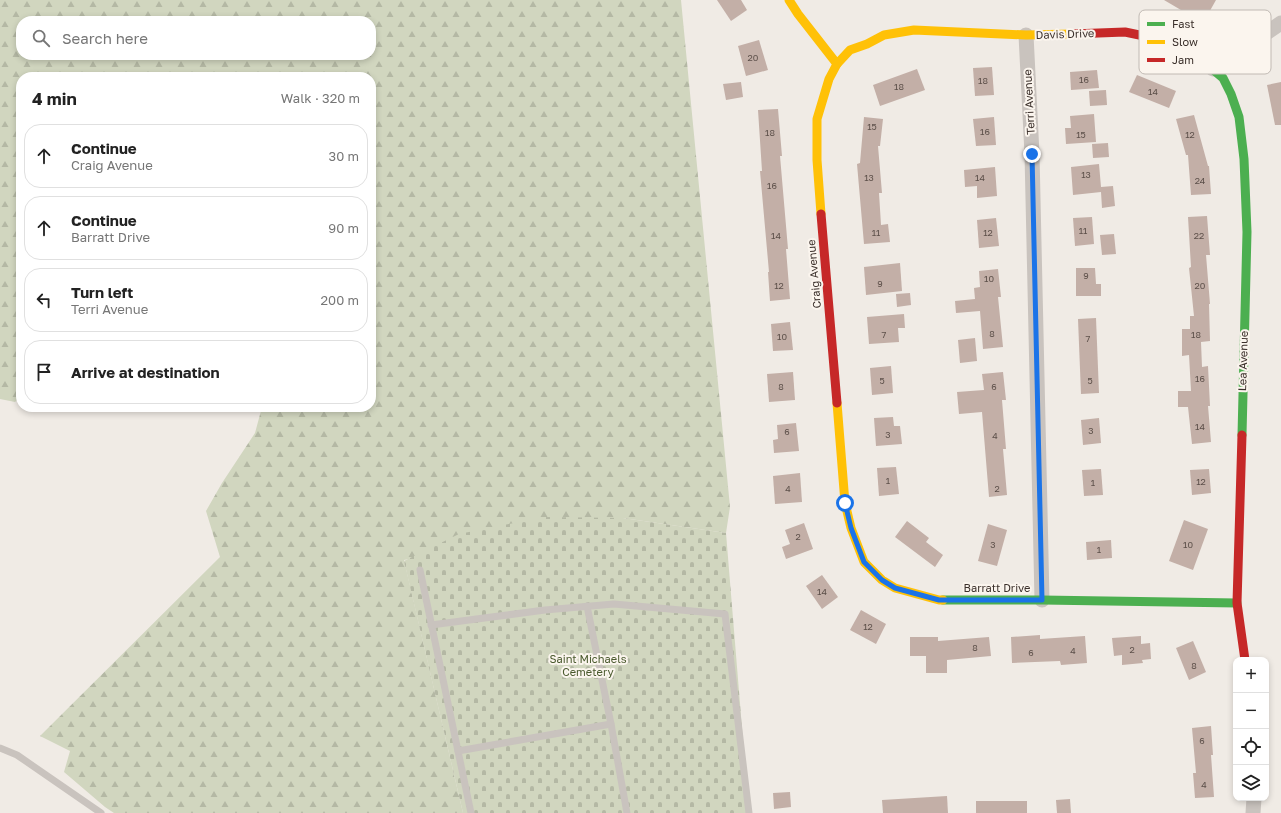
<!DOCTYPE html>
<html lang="en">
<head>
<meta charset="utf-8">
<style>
  body { margin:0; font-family:"Golos Text",sans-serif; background:#f2f2f2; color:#222 }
  .controls { position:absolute; right:12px; bottom:12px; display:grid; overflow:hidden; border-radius:8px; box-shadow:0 2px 6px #0003 }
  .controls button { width:36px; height:36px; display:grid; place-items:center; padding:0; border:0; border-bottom:1px solid #e0e0e0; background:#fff; color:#222; font:20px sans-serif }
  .stop { position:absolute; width:12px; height:12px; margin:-9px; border:3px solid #1a73e8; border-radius:50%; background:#fff }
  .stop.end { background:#1a73e8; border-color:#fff; box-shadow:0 1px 4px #0008 }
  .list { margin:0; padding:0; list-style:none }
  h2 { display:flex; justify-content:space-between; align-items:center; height:52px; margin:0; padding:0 16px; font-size:17px }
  h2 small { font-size:13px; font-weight:400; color:#767676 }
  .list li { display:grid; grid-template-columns:26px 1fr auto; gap:12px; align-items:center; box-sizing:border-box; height:64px; margin:0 8px 8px; padding:0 8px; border:1px solid #e0e0e0; border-radius:16px }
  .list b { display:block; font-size:15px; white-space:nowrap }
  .list p { margin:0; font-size:13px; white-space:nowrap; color:#767676 }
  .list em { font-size:13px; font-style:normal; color:#767676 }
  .icon { flex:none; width:22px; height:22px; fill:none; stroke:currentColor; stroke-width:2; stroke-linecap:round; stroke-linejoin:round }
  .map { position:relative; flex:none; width:1281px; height:813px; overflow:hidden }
  .search { position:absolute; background:#fff; box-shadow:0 2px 6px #0003; left:16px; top:16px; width:360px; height:44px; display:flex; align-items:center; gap:10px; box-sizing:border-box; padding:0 14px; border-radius:16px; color:#767676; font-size:15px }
  .panel { position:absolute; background:#fff; box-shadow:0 2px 6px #0003; left:16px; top:72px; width:360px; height:340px; border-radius:16px }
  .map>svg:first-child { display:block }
  .forest { fill:url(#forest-firs); fill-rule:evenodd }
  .cemetery { fill:url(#cemetery-stones) }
  .building { fill:#c3afa7 }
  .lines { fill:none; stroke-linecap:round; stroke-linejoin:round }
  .lane { stroke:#c9c3be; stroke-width:7 }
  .street { stroke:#c9c3be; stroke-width:15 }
  .fast { stroke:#4caf50; stroke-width:9 }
  .slow { stroke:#ffc107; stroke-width:9 }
  .jam { stroke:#c62828; stroke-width:9 }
  .route { stroke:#1a73e8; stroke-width:5 }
  .labels { text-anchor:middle; stroke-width:4; stroke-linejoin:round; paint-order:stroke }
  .number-label { font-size:9px; fill:#5d504a }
  .street-label { font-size:11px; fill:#3b302b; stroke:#fbf5ee }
  .park-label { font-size:11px; fill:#4a5a2e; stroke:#fbf5ee }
  .key { fill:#fbf5ee; stroke:#c1bab4; stroke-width:1 }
  .key-label { font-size:11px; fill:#3b302b }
</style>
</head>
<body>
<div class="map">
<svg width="1281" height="813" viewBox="0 0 1281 813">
  <defs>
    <pattern id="forest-firs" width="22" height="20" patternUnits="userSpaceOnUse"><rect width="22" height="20" fill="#d1d6bf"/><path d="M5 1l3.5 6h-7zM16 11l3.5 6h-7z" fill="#b4b8a4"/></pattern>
    <pattern id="cemetery-stones" width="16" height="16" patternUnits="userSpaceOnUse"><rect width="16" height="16" fill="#d1d6bf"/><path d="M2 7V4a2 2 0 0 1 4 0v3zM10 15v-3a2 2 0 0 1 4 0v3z" fill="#b4b8a4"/></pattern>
  </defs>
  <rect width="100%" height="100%" fill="#f0ebe5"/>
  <path class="forest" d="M0,0h681l49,507 -4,26 -103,-15 -219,42 59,253h-349l-9,-6 -41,-35 6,-21 -30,-15 180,-179 -14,-46 16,-28 33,-50 7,-26h109v-330h-350v319l-6,6 -15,-3zM21,21h350v34h-350z"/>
  <polygon class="cemetery" points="544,517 623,518 726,533 749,813 463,813 404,561 459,534"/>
  <g class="building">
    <polygon points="717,0 741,0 747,10 731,21"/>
    <polygon points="1164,0 1216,0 1203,23"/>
    <polygon points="759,40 768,70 746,76 738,46"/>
    <polygon points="992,67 994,95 975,96 973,68"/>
    <polygon points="917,69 925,90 880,106 873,85"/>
    <polygon points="1097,70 1099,88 1071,90 1070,72"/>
    <polygon points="1137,75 1176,91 1169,108 1129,92"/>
    <polygon points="741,82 743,97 726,100 723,84"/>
    <polygon points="1281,82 1281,125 1275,125 1267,85"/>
    <polygon points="1106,90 1107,105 1090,106 1089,91"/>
    <polygon points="778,109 782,156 780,156 788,249 786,249 790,299 770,301 768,272 769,272 760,171 762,171 758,110"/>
    <polygon points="1094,114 1096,142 1066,144 1065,128 1071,128 1070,116"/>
    <polygon points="1194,115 1208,166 1209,166 1211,194 1191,195 1188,155 1186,155 1176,119"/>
    <polygon points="864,117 883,119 880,146 878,146 882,193 879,193 881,225 888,224 890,242 864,244 857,164 860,163"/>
    <polygon points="994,117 996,145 976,146 973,119"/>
    <polygon points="1108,143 1109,157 1093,158 1092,144"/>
    <polygon points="1099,164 1101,187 1113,186 1115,206 1102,208 1101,192 1073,195 1071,167"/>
    <polygon points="995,167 997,196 977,198 977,186 965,187 964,170"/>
    <polygon points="1207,216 1210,255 1206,255 1210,304 1209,304 1210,341 1201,342 1202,367 1208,366 1210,406 1208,406 1211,442 1192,444 1188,407 1178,407 1178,391 1191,391 1189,355 1182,356 1182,329 1190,329 1190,316 1194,316 1189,268 1191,267 1188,217"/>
    <polygon points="1092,217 1094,244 1075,246 1073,218"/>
    <polygon points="996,218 999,246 979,248 977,220"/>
    <polygon points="1114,234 1116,254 1102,255 1100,235"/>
    <polygon points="900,263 902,291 866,295 864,267"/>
    <polygon points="1076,268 1095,268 1096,284 1101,284 1101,296 1076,296"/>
    <polygon points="998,269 1001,297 998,297 1003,347 983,349 980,311 956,313 955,301 975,299 974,288 980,287 979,271"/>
    <polygon points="910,293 911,305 897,307 896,294"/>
    <polygon points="904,314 905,328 898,328 899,342 869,344 867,317"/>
    <polygon points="1096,318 1099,393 1081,394 1078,319"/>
    <polygon points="790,322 793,350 773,351 771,324"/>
    <polygon points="975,338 977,361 960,363 958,340"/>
    <polygon points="891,366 893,393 872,395 870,368"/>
    <polygon points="793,372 795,400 769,402 767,374"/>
    <polygon points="1003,372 1006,400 1002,400 1006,449 1003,449 1007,495 989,497 982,412 959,414 957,392 984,390 982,374"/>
    <polygon points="893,417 894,426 900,426 902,444 876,446 874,418"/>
    <polygon points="1099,418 1101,443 1083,445 1081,420"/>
    <polygon points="796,423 799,451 774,453 773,440 778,439 777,425"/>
    <polygon points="896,467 899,494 879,496 877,468"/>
    <polygon points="1101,469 1103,495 1084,496 1082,470"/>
    <polygon points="1209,469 1211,493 1192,495 1190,470"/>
    <polygon points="800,473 802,502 775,504 773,476"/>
    <polygon points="1184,520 1208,529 1193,570 1169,561"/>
    <polygon points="907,521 929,538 926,542 943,555 935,567 895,537"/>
    <polygon points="804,523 813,549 786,559 782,547 790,544 785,530"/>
    <polygon points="988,524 1007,530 997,566 978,561"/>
    <polygon points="1111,540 1112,558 1087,560 1086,542"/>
    <polygon points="822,575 838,597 822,609 806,586"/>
    <polygon points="861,610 886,624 876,644 850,630"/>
    <polygon points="1040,635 1040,639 1085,636 1087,663 1061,665 1060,661 1012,663 1011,637"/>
    <polygon points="1141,636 1141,644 1150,643 1151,659 1142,660 1143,663 1122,665 1122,655 1114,656 1112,638"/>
    <polygon points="910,637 938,637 938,641 989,637 991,656 947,660 947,673 926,673 926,656 910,656"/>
    <polygon points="1193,641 1206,672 1189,680 1176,648"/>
    <polygon points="1211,726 1213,755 1211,755 1214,797 1195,798 1193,773 1196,773 1192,728"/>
    <polygon points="790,792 791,807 774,809 773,793"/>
    <polygon points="947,796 948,813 883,813 882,800"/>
    <polygon points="1070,799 1071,813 1057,813 1056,800"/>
    <rect x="976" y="801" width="51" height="12"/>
  </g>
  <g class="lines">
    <g class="lane">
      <polyline points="420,570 471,813"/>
      <polyline points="587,606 611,724 627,813"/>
      <polyline points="431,625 545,610 614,604 725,614 749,813"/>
      <polyline points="0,748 17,755 101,813"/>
      <polyline points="458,751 611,724"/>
    </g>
    <g class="street">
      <polyline points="1026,35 1032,154 1042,600"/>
      <polyline points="1213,69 1281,23"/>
      <polyline points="1253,813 1254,798"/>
    </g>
    <g class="fast">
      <polyline points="1210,67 1223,78 1231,94 1239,117 1244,159 1247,232 1242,435"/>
      <polyline points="943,600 1042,600 1237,603"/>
    </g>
    <g class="slow">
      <polyline points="789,0 798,14 837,64 829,79 817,119 817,160 821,214"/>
      <polyline points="837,64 850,50 867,44 884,35 914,30 1026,35 1072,34"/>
      <polyline points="837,403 845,503 851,528 864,562 882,580 895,588 939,600 943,600"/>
    </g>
    <g class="jam">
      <polyline points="1072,34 1125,32 1168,41 1210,67"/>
      <polyline points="821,214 837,403"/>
      <polyline points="1242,435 1237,603 1245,660"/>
    </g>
  </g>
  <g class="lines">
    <polyline class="route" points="845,503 851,528 864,562 882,580 895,588 939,600 1042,600 1032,154"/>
  </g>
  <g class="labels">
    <g class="number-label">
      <text x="753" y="61">20</text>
      <text x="1084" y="83">16</text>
      <text x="983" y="84">18</text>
      <text x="899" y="90">18</text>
      <text x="1153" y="95">14</text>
      <text x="872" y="130">15</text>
      <text x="985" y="135">16</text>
      <text x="770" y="136">18</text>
      <text x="1081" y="138">15</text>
      <text x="1190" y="138">12</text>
      <text x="1086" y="178">13</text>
      <text x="869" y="181">13</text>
      <text x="980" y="181">14</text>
      <text x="1200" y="184">24</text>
      <text x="772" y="189">16</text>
      <text x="1083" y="234">11</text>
      <text x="876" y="236">11</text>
      <text x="988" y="236">12</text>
      <text x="776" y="239">14</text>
      <text x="1199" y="239">22</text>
      <text x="1086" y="279">9</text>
      <text x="989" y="282">10</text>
      <text x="880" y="287">9</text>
      <text x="779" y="289">12</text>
      <text x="1200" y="289">20</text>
      <text x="992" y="337">8</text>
      <text x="884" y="338">7</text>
      <text x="1196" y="338">18</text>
      <text x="782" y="340">10</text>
      <text x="1088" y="342">7</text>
      <text x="1200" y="382">16</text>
      <text x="882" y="384">5</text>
      <text x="1090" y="384">5</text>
      <text x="781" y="390">8</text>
      <text x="994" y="390">6</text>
      <text x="1200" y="430">14</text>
      <text x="1091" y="434">3</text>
      <text x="787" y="435">6</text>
      <text x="888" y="438">3</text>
      <text x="995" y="439">4</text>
      <text x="888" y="484">1</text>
      <text x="1201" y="485">12</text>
      <text x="1093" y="486">1</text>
      <text x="788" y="492">4</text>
      <text x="997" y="492">2</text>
      <text x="798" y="540">2</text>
      <text x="993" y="548">3</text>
      <text x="1188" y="548">10</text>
      <text x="1099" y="553">1</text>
      <text x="822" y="595">14</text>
      <text x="868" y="630">12</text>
      <text x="975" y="651">8</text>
      <text x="1132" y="653">2</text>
      <text x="1073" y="654">4</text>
      <text x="1031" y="656">6</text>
      <text x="1194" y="669">8</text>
      <text x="1202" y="744">6</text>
      <text x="1204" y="788">4</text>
    </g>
    <g class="street-label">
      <text transform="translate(1065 34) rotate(-2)" y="4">Davis Drive</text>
      <text transform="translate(1029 102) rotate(-93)" y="4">Terri Avenue</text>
      <text transform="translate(814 274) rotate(-95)" y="4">Craig Avenue</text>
      <text transform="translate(1243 361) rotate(-88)" y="4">Lea Avenue</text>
      <text x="997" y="592">Barratt Drive</text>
    </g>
    <g class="park-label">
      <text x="588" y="663">Saint Michaels<tspan x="588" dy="13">Cemetery</tspan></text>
    </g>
  </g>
  <rect x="1139" y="10" width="132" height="64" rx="6" class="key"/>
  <rect x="1147" y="22" width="18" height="4" fill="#4caf50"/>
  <rect x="1147" y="40" width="18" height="4" fill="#ffc107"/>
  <rect x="1147" y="58" width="18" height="4" fill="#c62828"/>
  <g class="key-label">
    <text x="1172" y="28">Fast</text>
    <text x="1172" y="46">Slow</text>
    <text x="1172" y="64">Jam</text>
  </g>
</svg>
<div class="controls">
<button>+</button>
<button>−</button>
<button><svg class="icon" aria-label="locate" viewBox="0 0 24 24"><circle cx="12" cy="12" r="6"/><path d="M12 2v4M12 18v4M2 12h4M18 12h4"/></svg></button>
<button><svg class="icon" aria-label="layers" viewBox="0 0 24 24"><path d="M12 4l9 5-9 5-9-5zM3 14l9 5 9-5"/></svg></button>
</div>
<div class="stop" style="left:845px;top:503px"></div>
<div class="stop end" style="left:1032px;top:154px"></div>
<div class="search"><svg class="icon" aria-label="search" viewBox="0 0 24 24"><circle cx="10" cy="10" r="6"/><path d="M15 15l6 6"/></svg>Search here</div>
<section class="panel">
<h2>4 min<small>Walk · 320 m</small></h2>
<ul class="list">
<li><svg class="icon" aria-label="ahead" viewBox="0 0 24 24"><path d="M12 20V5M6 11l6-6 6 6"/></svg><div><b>Continue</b><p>Craig Avenue</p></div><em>30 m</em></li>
<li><svg class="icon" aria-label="ahead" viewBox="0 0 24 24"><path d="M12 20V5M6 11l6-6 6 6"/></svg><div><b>Continue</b><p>Barratt Drive</p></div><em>90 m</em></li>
<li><svg class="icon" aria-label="left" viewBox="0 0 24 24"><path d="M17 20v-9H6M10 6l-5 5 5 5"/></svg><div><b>Turn left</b><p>Terri Avenue</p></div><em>200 m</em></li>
<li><svg class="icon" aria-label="arrive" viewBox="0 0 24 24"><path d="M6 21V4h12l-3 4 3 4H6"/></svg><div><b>Arrive at destination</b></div></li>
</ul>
</section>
</div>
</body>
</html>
